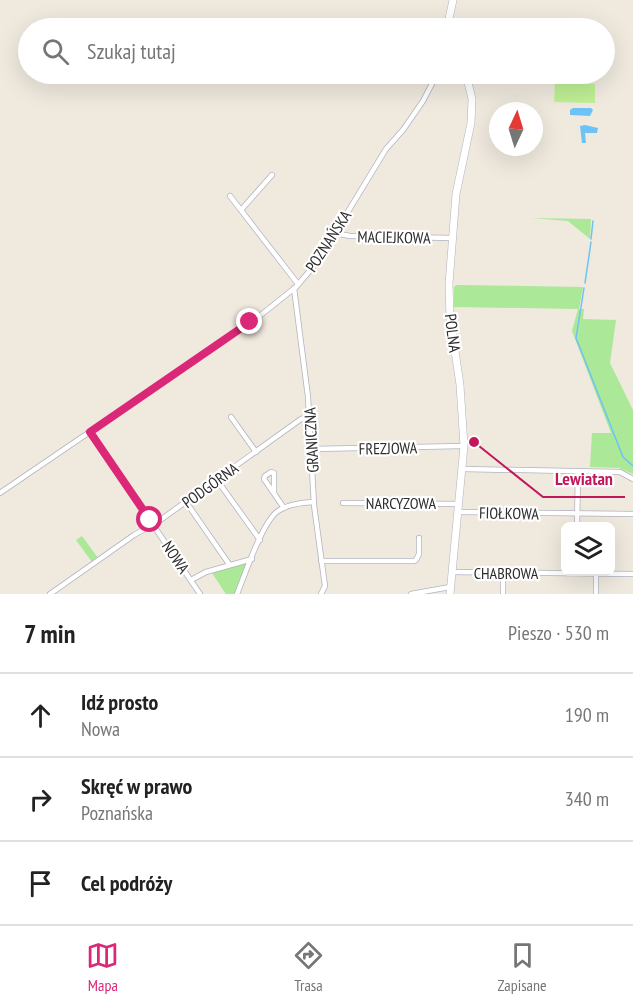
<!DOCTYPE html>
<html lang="pl">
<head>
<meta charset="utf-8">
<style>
  body { margin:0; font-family:"PT Sans Narrow",sans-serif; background:#f6f6f6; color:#222 }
  .controls { position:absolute; right:18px; bottom:18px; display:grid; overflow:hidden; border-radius:9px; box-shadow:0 6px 24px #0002 }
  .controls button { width:54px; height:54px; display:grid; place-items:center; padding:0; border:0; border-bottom:2px solid #e0e0e0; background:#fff; color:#222; font:30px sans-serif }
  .compass { position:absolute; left:489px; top:102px; width:54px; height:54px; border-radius:50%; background:#fff; box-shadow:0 6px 24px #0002; rotate:4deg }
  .stop { position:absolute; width:18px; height:18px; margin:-14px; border:4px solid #db2777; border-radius:50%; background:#fff }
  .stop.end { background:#db2777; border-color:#fff; box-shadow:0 2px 6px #0008 }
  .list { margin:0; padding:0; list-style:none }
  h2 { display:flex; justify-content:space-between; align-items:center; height:78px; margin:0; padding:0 24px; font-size:26px }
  h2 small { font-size:20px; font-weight:400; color:#767676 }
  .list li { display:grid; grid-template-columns:39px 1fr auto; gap:18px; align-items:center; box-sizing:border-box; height:84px; padding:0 24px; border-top:2px solid #e0e0e0 }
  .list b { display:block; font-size:22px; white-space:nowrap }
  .list p { margin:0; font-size:20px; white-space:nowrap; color:#767676 }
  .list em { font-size:20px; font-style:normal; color:#767676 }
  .icon { flex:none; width:33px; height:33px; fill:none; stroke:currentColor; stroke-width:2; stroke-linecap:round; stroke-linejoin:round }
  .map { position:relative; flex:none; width:633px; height:594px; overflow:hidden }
  .search { position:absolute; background:#fff; box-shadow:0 6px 24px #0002; left:18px; right:18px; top:18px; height:66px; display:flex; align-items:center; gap:15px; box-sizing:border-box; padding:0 21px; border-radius:33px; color:#767676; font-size:22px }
  .sheet { height:330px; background:#fff }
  nav { display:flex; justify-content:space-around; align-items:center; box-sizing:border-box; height:84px; border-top:2px solid #e0e0e0; background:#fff; font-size:16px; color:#767676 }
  nav a { display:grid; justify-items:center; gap:3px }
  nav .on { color:#db2777 }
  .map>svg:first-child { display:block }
  .green { fill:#abe898 }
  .pitch { fill:#bfef94 }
  .water { fill:#6dc3f6 }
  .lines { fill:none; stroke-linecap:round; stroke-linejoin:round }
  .stream { stroke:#6dc3f6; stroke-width:1.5 }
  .street-casing { stroke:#b2b3c1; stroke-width:6 }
  .secondary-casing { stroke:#b2b3c1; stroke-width:8 }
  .street { stroke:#fff; stroke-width:4.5 }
  .secondary { stroke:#fff; stroke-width:7 }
  .route { stroke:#db2777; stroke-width:8 }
  .labels { text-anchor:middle; stroke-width:4.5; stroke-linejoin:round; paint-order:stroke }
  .street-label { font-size:16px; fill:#2d2d2d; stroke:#fff }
  .leader { fill:none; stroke:#c2185b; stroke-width:2 }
  .callout-dot { fill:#c2185b; stroke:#fff; stroke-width:2 }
  .callout-label { font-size:18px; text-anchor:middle; font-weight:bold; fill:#c2185b; stroke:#fff; stroke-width:4.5; stroke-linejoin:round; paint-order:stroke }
</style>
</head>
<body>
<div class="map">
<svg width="633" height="594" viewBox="0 0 633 594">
  <rect width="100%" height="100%" fill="#efe9de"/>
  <g class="green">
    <polygon points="532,218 591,219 590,239 568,221"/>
    <polygon points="456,285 583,287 579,309 584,309 583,319 616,320 610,363 633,410 633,474 619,468 590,467 592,433 611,433 572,331 578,309 454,307 454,287"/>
    <polygon points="82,536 98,558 92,562 76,540"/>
    <polygon points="246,563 247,565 235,594 226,594 212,573 205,574"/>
  </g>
  <polygon class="pitch" points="555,83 595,84 595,103 554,102"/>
  <g class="water">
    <polygon points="573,108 591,108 593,110 590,116 570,115 570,110"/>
    <polygon points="585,125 598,128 597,133 585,133 586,143 582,143 580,126"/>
  </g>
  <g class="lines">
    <g class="stream">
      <polyline points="591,239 593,221"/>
      <polyline points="585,283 591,242"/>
      <polyline points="584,288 576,338 623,457 633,466"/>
    </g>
    <defs>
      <g id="street">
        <polyline points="230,196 298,284"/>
        <polyline points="241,210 272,175"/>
        <polyline points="335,233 350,236 453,238"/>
        <polyline points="294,288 308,397 314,505 325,586 321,594"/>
        <polyline points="231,417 256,452"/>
        <polyline points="90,432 200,594"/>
        <polyline points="311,449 464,446"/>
        <polyline points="463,469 620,472 633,479"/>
        <polyline points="217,480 260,540"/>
        <polyline points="0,493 257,318 296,287 318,261 386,149 403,130 423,101 437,74"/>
        <polyline points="274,493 274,473 271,472 265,476 264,479 284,508"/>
        <polyline points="186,502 229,564"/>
        <polyline points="343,503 459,504"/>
        <polyline points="458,512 633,514"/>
        <polyline points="577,526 578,472"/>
        <polyline points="321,561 414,561 416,560 419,554 419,538"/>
        <polyline points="452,572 633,574"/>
        <polyline points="191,580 206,572 252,559"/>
        <polyline points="50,594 134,535 159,521 301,419 309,417"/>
        <path d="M237,594c8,-19 25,-72 41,-83 10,-7 24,-8 36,-9"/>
        <polyline points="411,594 450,587"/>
        <polyline points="503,594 503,573"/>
        <polyline points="596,594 596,573"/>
      </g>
      <g id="secondary">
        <polyline points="447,28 453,0"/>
        <polyline points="450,594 464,446 460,385 450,317 449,284 456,194 471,123 472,99 466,74"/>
      </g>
    </defs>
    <use href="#street" class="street-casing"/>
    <use href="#secondary" class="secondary-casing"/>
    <use href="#street" class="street"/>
    <use href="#secondary" class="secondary"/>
  </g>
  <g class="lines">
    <polyline class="route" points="150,520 90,432 250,322"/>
  </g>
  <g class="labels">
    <g class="street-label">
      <text transform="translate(394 237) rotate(1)" y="6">MACIEJKOWA</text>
      <text transform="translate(328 241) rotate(-57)" y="6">POZNAŃSKA</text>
      <text transform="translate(453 333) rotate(83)" y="6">POLNA</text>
      <text transform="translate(311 440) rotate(-93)" y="6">GRANICZNA</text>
      <text transform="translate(388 448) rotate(-1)" y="6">FREZJOWA</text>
      <text transform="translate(210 485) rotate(-36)" y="6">PODGÓRNA</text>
      <text x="401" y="509">NARCYZOWA</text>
      <text transform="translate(509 513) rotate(1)" y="6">FIOŁKOWA</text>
      <text transform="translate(176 557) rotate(56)" y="6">NOWA</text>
      <text x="506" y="579">CHABROWA</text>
    </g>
  </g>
  <path class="leader" d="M474 442L543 497H625"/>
  <circle class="callout-dot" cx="474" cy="442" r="6"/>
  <g class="callout-label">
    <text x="584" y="485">Lewiatan</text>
  </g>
</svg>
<div class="controls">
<button><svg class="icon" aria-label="layers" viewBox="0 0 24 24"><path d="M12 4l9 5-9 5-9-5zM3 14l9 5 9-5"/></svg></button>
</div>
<svg class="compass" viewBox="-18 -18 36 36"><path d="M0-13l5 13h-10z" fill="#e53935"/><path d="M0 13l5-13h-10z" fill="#767676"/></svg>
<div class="stop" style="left:150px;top:520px"></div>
<div class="stop end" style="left:250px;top:322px"></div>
<div class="search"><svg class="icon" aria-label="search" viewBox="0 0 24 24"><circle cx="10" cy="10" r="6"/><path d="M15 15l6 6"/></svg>Szukaj tutaj</div>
</div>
<section class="sheet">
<h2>7 min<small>Pieszo · 530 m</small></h2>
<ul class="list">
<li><svg class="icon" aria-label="ahead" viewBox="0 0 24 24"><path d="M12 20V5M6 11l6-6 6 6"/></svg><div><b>Idź prosto</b><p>Nowa</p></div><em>190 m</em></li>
<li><svg class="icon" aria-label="right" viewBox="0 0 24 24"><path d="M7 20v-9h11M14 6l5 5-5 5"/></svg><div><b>Skręć w prawo</b><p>Poznańska</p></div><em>340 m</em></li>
<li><svg class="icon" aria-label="arrive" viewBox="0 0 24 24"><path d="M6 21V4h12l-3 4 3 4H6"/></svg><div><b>Cel podróży</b></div></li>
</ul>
</section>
<nav>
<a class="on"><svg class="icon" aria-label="map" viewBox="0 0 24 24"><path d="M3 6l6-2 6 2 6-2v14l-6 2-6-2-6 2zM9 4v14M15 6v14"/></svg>Mapa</a>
<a><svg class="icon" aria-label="directions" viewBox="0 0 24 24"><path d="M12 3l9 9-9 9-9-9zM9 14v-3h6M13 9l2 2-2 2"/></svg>Trasa</a>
<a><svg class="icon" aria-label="saved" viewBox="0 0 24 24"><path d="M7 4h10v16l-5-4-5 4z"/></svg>Zapisane</a>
</nav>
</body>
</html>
